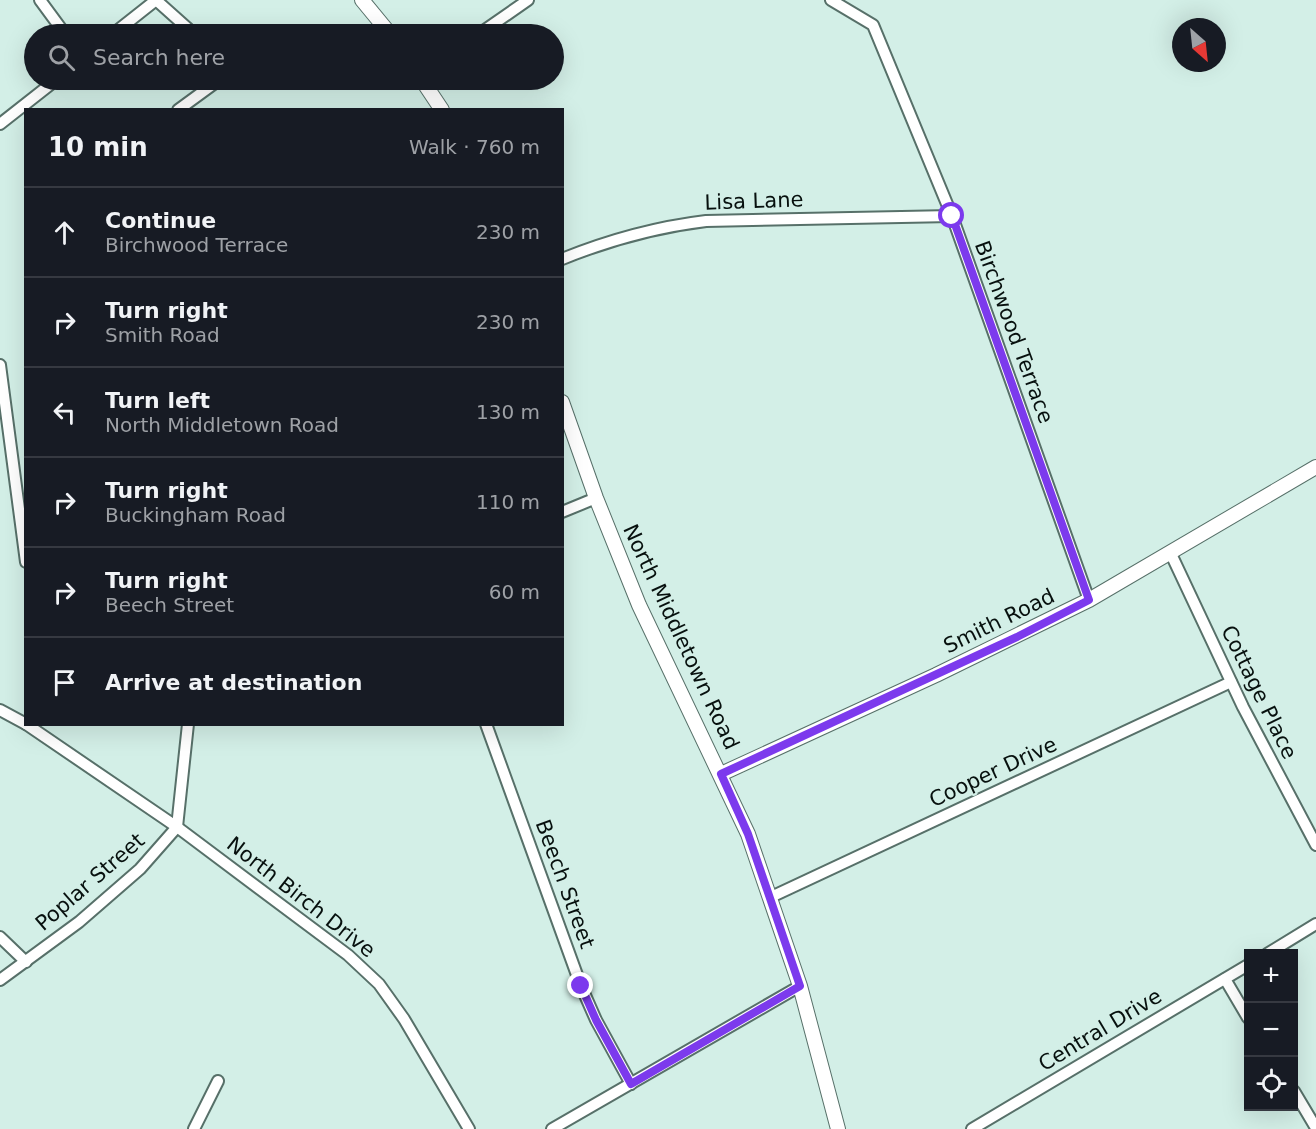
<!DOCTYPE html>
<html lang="en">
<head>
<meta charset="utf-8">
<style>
  body { margin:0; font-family:"DejaVu Sans",sans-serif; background:#242831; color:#f1f3f6 }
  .controls { position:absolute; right:18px; bottom:18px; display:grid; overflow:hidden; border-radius:0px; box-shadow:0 6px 24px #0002 }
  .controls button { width:54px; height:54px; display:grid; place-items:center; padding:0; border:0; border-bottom:2px solid #363941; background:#171b24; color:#f1f3f6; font:30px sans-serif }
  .compass { position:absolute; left:1172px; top:18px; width:54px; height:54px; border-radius:50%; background:#171b24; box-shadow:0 6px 24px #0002; rotate:153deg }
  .stop { position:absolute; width:18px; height:18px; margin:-14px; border:4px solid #7c3aed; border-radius:50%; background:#fff }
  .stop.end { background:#7c3aed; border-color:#fff; box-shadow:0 2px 6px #0008 }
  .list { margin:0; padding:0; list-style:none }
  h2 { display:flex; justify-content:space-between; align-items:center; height:78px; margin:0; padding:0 24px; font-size:26px }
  h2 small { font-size:20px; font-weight:400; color:#9ea1a6 }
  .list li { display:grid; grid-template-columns:39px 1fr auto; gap:18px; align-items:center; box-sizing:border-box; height:90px; padding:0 24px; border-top:2px solid #363941 }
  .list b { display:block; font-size:22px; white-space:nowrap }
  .list p { margin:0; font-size:20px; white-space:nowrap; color:#9ea1a6 }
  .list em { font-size:20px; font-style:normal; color:#9ea1a6 }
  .icon { flex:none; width:33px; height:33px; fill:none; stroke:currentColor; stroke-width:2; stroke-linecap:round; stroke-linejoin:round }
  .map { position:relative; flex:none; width:1316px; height:1129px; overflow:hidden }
  .search { position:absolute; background:#171b24; box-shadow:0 6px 24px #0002; left:24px; top:24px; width:540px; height:66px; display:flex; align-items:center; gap:15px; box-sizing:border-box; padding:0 21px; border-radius:33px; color:#9ea1a6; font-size:22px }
  .panel { position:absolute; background:#171b24; box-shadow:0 6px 24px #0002; left:24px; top:108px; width:540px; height:618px; border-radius:0px }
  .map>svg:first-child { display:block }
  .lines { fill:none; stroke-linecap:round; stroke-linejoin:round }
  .minor-casing { stroke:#577069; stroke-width:14 }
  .tertiary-casing { stroke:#577069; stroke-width:16 }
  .minor { stroke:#fff; stroke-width:10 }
  .tertiary { stroke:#fff; stroke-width:14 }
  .route { stroke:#7c3aed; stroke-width:8 }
  .labels { text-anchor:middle; stroke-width:4.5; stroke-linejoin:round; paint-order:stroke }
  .street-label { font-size:21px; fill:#07100e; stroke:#d3efe7 }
</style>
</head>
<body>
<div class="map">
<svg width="1316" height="1129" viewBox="0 0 1316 1129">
  <rect width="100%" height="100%" fill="#d3efe7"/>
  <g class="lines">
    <defs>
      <g id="minor">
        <polyline points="40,0 65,34"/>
        <polyline points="156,0 194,34"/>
        <polyline points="831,0 873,25 952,216 1089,600"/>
        <polyline points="113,34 156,0"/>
        <polyline points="479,34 528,0"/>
        <polyline points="178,110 219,80"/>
        <polyline points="0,124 56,80"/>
        <path d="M562,259c47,-19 94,-32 144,-38l246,-5"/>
        <polyline points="0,365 26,562"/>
        <polyline points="562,512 596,498"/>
        <polyline points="1171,554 1243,707 1316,845"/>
        <polyline points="0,710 26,724"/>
        <polyline points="26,724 177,827 348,955 379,984 404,1019 469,1129"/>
        <polyline points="486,724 581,986 596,1020 631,1084"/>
        <polyline points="771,897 1231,682"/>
        <polyline points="0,937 26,962"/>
        <polyline points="1267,954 1316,924"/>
        <polyline points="1225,979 1248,1018"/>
        <polyline points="0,980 79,922 140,869 177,827 188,724"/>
        <polyline points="1294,1091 1316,1128"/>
        <polyline points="194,1129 218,1081"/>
        <polyline points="552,1129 800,986"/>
        <polyline points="972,1129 1248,965"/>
      </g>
      <g id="tertiary">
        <polyline points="362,0 390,34"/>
        <polyline points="422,80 442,110"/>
        <polyline points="562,402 596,498 639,605 748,834 800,986 838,1129"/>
        <polyline points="721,774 936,675 1089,600 1316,467"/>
      </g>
    </defs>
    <use href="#minor" class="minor-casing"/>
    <use href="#tertiary" class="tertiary-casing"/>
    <use href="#minor" class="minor"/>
    <use href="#tertiary" class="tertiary"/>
  </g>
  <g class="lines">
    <polyline class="route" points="581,986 596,1020 631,1084 800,986 748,834 721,774 1017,637 1089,600 952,216"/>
  </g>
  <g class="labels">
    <g class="street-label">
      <text transform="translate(754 201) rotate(-2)" y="7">Lisa Lane</text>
      <text transform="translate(1014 332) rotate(70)" y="7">Birchwood Terrace</text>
      <text transform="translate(999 621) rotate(-26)" y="7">Smith Road</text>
      <text transform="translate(681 637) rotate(65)" y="7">North Middletown Road</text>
      <text transform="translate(1259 692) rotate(64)" y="7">Cottage Place</text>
      <text transform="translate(993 772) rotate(-25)" y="7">Cooper Drive</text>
      <text transform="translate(90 882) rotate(-41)" y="7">Poplar Street</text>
      <text transform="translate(565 884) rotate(70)" y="7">Beech Street</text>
      <text transform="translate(301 897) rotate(38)" y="7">North Birch Drive</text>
      <text transform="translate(1100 1030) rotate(-31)" y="7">Central Drive</text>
    </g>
  </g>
</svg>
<div class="controls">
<button>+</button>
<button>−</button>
<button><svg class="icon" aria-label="locate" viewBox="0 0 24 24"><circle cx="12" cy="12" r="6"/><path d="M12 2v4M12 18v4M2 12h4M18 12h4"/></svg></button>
</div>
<svg class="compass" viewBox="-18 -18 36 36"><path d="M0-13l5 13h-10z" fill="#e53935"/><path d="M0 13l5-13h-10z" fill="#9ea1a6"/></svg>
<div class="stop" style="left:952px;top:216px"></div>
<div class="stop end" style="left:581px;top:986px"></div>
<div class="search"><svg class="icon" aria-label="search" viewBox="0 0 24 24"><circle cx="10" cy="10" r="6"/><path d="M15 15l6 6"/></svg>Search here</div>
<section class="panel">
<h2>10 min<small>Walk · 760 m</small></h2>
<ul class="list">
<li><svg class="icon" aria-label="ahead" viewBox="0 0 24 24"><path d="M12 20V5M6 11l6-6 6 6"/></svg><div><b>Continue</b><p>Birchwood Terrace</p></div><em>230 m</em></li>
<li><svg class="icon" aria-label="right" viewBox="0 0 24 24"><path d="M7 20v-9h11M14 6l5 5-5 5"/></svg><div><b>Turn right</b><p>Smith Road</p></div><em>230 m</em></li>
<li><svg class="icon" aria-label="left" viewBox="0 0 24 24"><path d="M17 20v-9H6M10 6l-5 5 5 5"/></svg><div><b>Turn left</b><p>North Middletown Road</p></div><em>130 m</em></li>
<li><svg class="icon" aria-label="right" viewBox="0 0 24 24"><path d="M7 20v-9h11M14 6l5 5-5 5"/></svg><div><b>Turn right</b><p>Buckingham Road</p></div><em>110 m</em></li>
<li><svg class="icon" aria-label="right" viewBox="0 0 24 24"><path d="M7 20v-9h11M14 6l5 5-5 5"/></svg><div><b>Turn right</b><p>Beech Street</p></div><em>60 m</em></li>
<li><svg class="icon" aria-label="arrive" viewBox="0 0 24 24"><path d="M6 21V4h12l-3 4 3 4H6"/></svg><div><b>Arrive at destination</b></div></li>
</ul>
</section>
</div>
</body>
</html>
